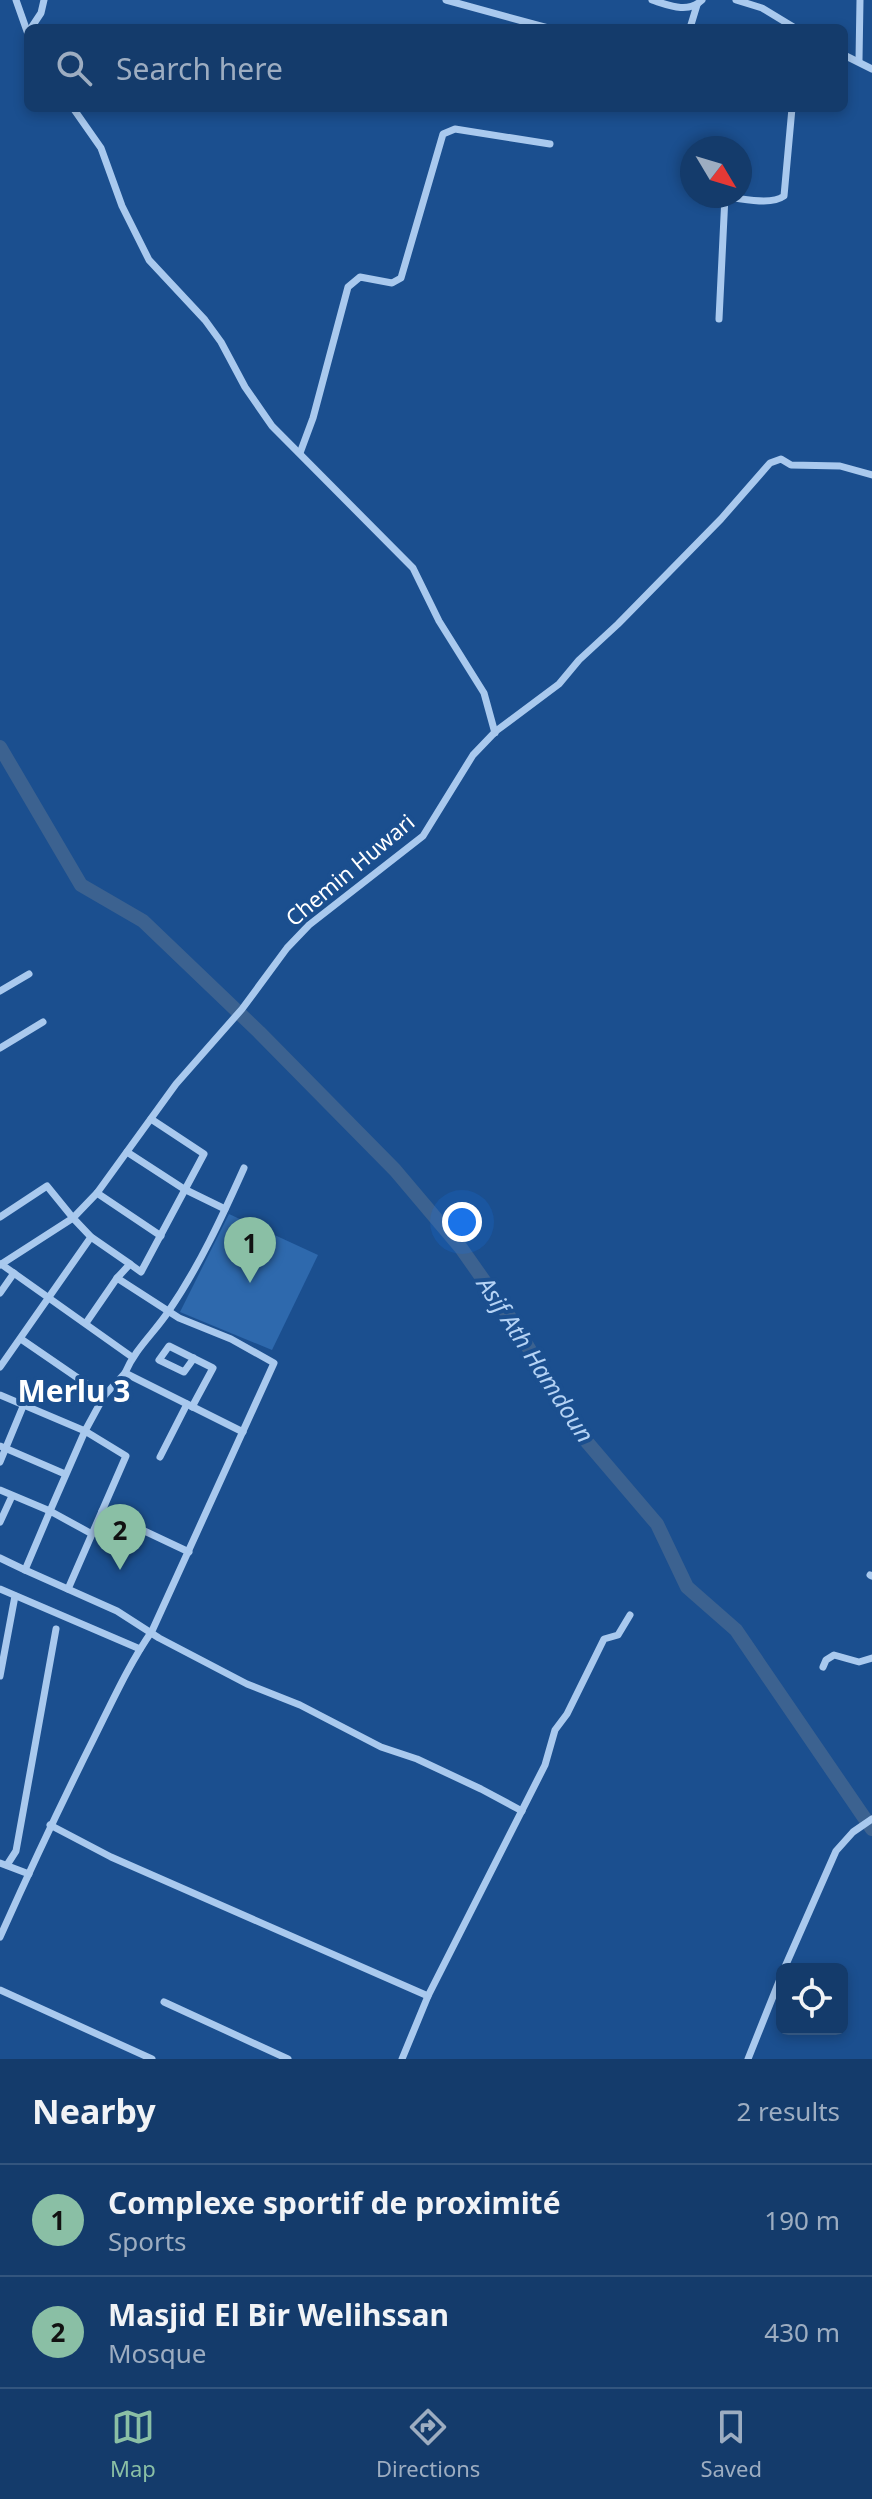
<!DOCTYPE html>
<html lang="en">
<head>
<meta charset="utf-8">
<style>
  body { margin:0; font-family:"Noto Sans",sans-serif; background:#1d4271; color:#f1f3f6 }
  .controls { position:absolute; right:24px; bottom:24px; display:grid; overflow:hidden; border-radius:12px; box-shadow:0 4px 12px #0003 }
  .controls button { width:72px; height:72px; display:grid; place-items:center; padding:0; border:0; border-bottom:2px solid #33557e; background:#143b6b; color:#f1f3f6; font:40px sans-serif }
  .compass { position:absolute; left:680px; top:136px; width:72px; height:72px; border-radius:50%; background:#143b6b; box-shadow:0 4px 12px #0003; rotate:128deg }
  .you { position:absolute; left:462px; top:1222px; width:28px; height:28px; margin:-20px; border:6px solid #fff; border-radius:50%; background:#1a73e8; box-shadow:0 0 0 12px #1a73e833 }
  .badge { display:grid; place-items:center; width:52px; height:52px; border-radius:50%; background:#8abfa5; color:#111; font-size:26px; font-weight:700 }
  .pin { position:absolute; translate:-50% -66px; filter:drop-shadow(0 2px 4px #0008) }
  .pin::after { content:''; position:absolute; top:42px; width:28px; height:24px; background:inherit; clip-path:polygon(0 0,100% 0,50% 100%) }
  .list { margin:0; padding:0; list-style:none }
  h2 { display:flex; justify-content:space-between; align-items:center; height:104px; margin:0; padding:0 32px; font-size:34px }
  h2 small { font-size:26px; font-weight:400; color:#9dadc1 }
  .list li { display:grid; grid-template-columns:52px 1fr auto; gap:24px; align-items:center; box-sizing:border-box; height:112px; padding:0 32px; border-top:2px solid #33557e }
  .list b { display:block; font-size:30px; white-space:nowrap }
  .list p { margin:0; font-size:26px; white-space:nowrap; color:#9dadc1 }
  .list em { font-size:26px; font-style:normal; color:#9dadc1 }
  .icon { flex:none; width:44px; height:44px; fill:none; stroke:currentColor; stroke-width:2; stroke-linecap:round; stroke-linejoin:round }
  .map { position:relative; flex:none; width:872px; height:2059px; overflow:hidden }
  .search { position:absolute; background:#143b6b; box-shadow:0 4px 12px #0003; left:24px; right:24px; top:24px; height:88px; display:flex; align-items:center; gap:20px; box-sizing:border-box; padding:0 28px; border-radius:12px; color:#9dadc1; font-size:30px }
  .sheet { height:328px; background:#143b6b }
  nav { display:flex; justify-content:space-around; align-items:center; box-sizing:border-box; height:112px; border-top:2px solid #33557e; background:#143b6b; font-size:22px; color:#9dadc1 }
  nav a { display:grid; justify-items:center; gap:4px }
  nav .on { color:#8abfa5 }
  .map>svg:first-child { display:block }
  .green { fill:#2e69ad }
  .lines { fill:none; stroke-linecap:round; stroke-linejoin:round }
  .river { stroke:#3c6290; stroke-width:14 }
  .minor { stroke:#a9c9ee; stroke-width:7 }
  .labels { text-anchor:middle; stroke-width:8; stroke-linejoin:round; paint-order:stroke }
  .street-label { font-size:22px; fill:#fff; stroke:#1b4f8f }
  .water-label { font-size:24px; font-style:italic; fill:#b5d3f5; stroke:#1b4f8f }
  .district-label { font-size:30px; font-weight:bold; fill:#fff; stroke:#1b4f8f }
</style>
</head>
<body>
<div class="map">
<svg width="872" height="2059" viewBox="0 0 872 2059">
  <rect width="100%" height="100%" fill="#1b4f8f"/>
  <polygon class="green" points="229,1214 318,1255 272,1350 180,1312"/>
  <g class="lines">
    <polyline class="river" points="0,747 81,885 143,921 259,1032 395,1170 461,1248 513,1322 581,1435 657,1524 687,1587 736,1630 872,1829"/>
    <g class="minor">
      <polyline points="16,0 28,34"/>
      <polyline points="446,0 548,28"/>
      <path d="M652,0c16,5 36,14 50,0"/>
      <polyline points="736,0 762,8 795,28"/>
      <polyline points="31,28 41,13 44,0"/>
      <polyline points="690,28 697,5"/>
      <polyline points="844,55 872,69"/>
      <polyline points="859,60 860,0"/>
      <polyline points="73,108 101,148 122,206 149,260 205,320 221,342 245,387 272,426 413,568 439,621 484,693 495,733"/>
      <polyline points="726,148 726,142"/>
      <path d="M725,197c17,1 45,9 59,-1l8,-88"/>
      <polyline points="719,319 725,196"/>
      <polyline points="300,453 313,418 348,287 360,277 392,283 401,278 443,134 455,129 550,144"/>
      <polyline points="0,991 29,974"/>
      <polyline points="0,1048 43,1022"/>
      <polyline points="127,1152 184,1189 225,1209"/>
      <polyline points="97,1193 161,1236"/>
      <polyline points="0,1217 47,1186 73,1218 0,1265"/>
      <polyline points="1,1264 132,1357"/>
      <polyline points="130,1264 91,1237 73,1218 97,1193 176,1084 242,1009 287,948 309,925 423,836 473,755 496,731 559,684 579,660 618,624 721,519 770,463 781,459 791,465 840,466 872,475"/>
      <polyline points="117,1278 130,1264 141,1272 204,1154 151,1119"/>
      <polyline points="0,1293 14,1273"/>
      <polyline points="21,1339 104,1396"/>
      <polyline points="0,1367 91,1237"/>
      <path d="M125,1373c10,-24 29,-40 43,-61 31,-45 54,-95 76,-144"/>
      <polyline points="0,1395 85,1431 104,1396 125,1373 243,1432"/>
      <polyline points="192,1407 213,1368 169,1346 159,1360 184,1372 194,1358"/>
      <polyline points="0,1446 65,1474"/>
      <polyline points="160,1457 187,1404"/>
      <polyline points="0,1462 24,1404"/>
      <polyline points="0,1490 50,1511 85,1431 126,1456 92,1534"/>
      <polyline points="102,1511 189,1552"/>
      <polyline points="0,1522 12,1496"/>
      <polyline points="0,1558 25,1570 50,1511 92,1534 68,1589"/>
      <polyline points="25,1570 117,1611 159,1638 247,1684 300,1705 381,1747 417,1759 481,1789 522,1811"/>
      <polyline points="870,1575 872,1576"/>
      <polyline points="0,1589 140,1649"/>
      <polyline points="823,1667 826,1660 834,1655 859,1662 872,1658"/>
      <polyline points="0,1676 15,1596"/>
      <polyline points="50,1825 111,1857 428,1996"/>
      <polyline points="0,1863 29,1874"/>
      <polyline points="7,1865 16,1851 56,1629"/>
      <path d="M0,1937c30,-67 61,-133 94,-199 18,-36 35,-74 58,-107l122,-268 -43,-24 -52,-21 -62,-40 -31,45"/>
      <polyline points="784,1969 836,1851 853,1832 872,1819"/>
      <polyline points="0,1990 152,2059"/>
      <polyline points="164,2002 288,2059"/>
      <polyline points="402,2059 428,1996 545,1765 555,1730 567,1714 604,1639 618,1635 630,1615"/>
      <polyline points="748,2059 782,1974"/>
    </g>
  </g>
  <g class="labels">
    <g class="street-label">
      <text transform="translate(350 870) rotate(-40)" y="8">Chemin Huwari</text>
    </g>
    <g class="water-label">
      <text transform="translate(535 1360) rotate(57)" y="8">Asif Ath Hamdoun</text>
    </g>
    <g class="district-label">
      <text x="74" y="1402">Merlu 3</text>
    </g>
  </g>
</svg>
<div class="controls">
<button><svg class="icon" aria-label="locate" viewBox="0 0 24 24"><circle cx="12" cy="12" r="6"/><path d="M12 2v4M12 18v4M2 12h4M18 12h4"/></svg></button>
</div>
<svg class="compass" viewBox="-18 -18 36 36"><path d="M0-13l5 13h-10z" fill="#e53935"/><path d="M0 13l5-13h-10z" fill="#9dadc1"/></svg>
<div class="you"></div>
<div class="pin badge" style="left:250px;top:1283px">1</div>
<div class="pin badge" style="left:120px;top:1570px">2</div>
<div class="search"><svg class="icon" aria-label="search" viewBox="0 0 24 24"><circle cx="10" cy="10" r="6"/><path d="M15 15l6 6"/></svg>Search here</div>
</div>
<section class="sheet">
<h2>Nearby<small>2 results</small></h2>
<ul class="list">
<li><span class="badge">1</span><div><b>Complexe sportif de proximité</b><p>Sports</p></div><em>190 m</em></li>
<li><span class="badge">2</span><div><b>Masjid El Bir Welihssan</b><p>Mosque</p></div><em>430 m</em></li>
</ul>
</section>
<nav>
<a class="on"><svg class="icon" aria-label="map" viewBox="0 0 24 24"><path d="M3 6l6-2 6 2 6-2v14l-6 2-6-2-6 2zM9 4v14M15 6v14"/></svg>Map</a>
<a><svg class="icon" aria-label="directions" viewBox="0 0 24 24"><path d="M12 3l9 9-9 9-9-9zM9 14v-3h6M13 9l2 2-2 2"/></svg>Directions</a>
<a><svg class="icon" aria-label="saved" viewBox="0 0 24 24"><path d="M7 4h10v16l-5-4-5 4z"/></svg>Saved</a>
</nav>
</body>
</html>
